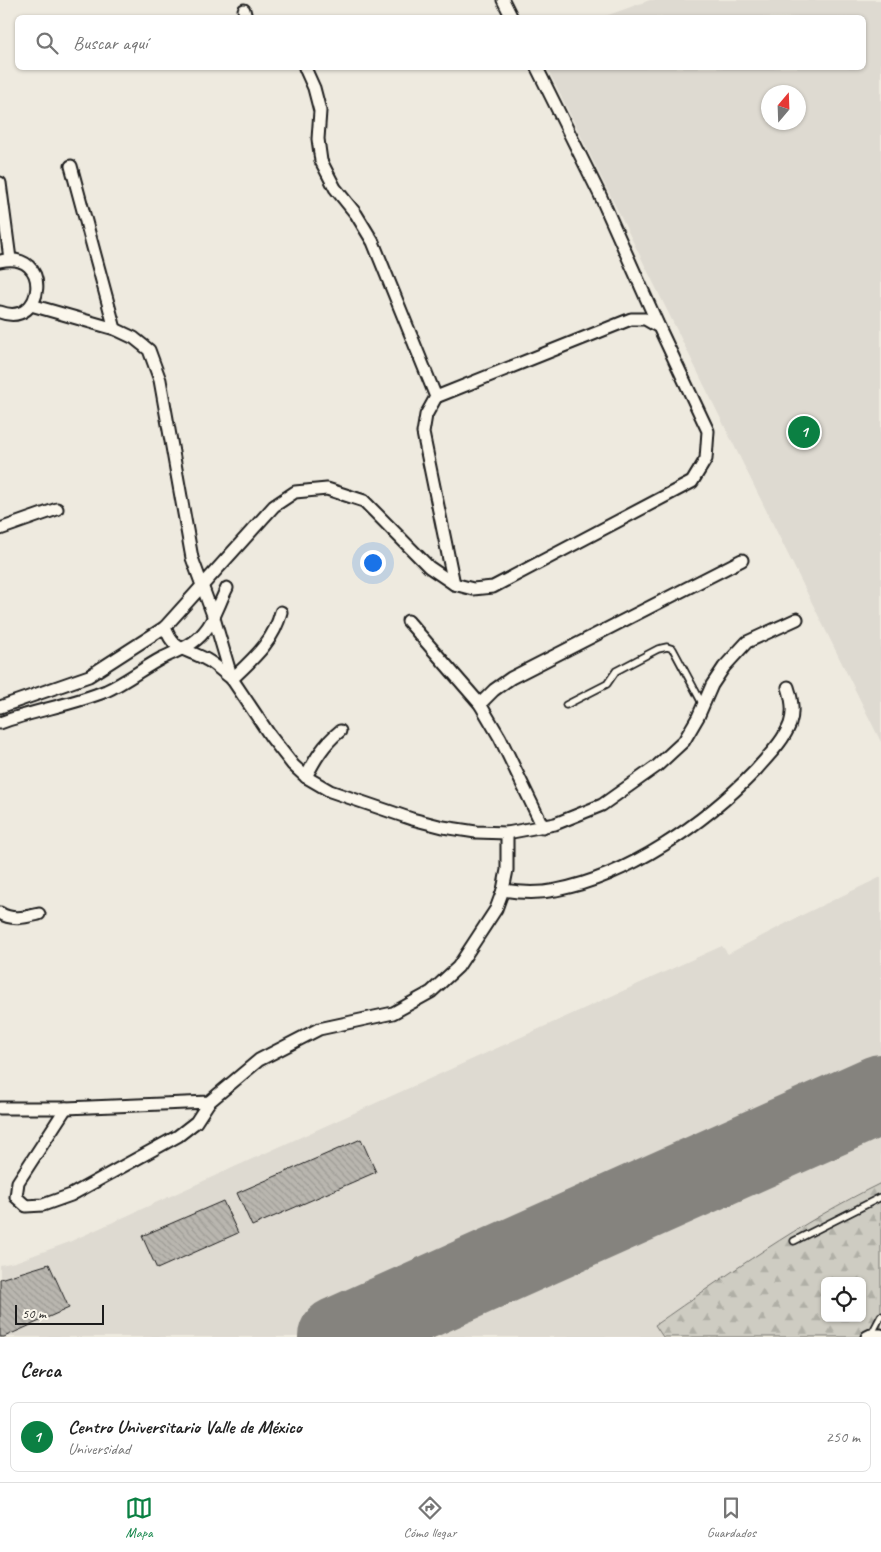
<!DOCTYPE html>
<html lang="es">
<head>
<meta charset="utf-8">
<style>
  body { margin:0; font-family:Caveat,sans-serif; background:#f2f2f2; color:#222 }
  .controls { position:absolute; right:15px; bottom:15px; display:grid; overflow:hidden; border-radius:8px; box-shadow:0 1px 4px #0004 }
  .controls button { width:45px; height:45px; display:grid; place-items:center; padding:0; border:0; border-bottom:1px solid #e0e0e0; background:#fff; color:#222; font:25px sans-serif }
  .compass { position:absolute; left:761px; top:85px; width:45px; height:45px; border-radius:50%; background:#fff; box-shadow:0 1px 4px #0004; rotate:19deg }
  .scale { position:absolute; left:15px; bottom:12px; width:89px; box-sizing:border-box; padding-left:5px; border:2px solid #1c1c1c; border-top:0; font-size:14px; line-height:18px; white-space:nowrap; color:#1c1c1c; -webkit-text-stroke:4px #fbf7ec; paint-order:stroke }
  .you { position:absolute; left:372px; top:562px; width:18px; height:18px; margin:-12px; border:4px solid #fff; border-radius:50%; background:#1a73e8; box-shadow:0 0 0 8px #1a73e833 }
  .badge { display:grid; place-items:center; width:32px; height:32px; border-radius:50%; background:#0b8043; color:#fff; font-size:16px; font-weight:700 }
  .pin { position:absolute; translate:-50% -50%; border:2px solid #fff; box-shadow:0 1px 5px #0006 }
  .list { margin:0; padding:0; list-style:none }
  h2 { display:flex; justify-content:space-between; align-items:center; height:65px; margin:0; padding:0 20px; font-size:21px }
  h2 small { font-size:16px; font-weight:400; color:#767676 }
  .list li { display:grid; grid-template-columns:32px 1fr auto; gap:15px; align-items:center; box-sizing:border-box; height:70px; margin:0 10px 10px; padding:0 10px; border:1px solid #e0e0e0; border-radius:8px }
  .list b { display:block; font-size:19px; white-space:nowrap }
  .list p { margin:0; font-size:16px; white-space:nowrap; color:#767676 }
  .list em { font-size:16px; font-style:normal; color:#767676 }
  .icon { flex:none; width:28px; height:28px; fill:none; stroke:currentColor; stroke-width:2; stroke-linecap:round; stroke-linejoin:round }
  .map { position:relative; flex:none; width:881px; height:1337px; overflow:hidden }
  .search { position:absolute; background:#fff; box-shadow:0 1px 4px #0004; left:15px; right:15px; top:15px; height:55px; display:flex; align-items:center; gap:12px; box-sizing:border-box; padding:0 18px; border-radius:8px; color:#767676; font-size:19px }
  .sheet { height:145px; background:#fff }
  nav { display:flex; justify-content:space-around; align-items:center; box-sizing:border-box; height:70px; border-top:1px solid #e0e0e0; background:#fff; font-size:14px; color:#767676 }
  nav a { display:grid; justify-items:center; gap:2px }
  nav .on { color:#0b8043 }
  .map>svg:first-child { display:block }
  .built { fill:#dedad1; fill-rule:evenodd }
  .forest { fill:url(#forest-firs); stroke:#75746f; fill-rule:evenodd }
  .lines { fill:none; stroke-linecap:round; stroke-linejoin:round }
  .runway { stroke:#85837e; stroke-width:80 }
  .building { fill:url(#building-back-hatch); stroke:#1c1c1c }
  .service-casing { stroke:#1c1c1c; stroke-width:9 }
  .minor-casing { stroke:#1c1c1c; stroke-width:15 }
  .service { stroke:#fbf7ec; stroke-width:5.5 }
  .minor { stroke:#fbf7ec; stroke-width:11 }
</style>
</head>
<body>
<div class="map">
<svg width="881" height="1337" viewBox="0 0 881 1337">
  <defs>
    <pattern id="forest-firs" width="22" height="20" patternUnits="userSpaceOnUse" patternTransform="scale(1.25)"><rect width="22" height="20" fill="#ceccc2"/><path d="M5 1l3.5 6h-7zM16 11l3.5 6h-7z" fill="#b0afa6"/></pattern>
    <pattern id="building-back-hatch" width="6" height="6" patternUnits="userSpaceOnUse" patternTransform="scale(1.25)"><rect width="6" height="6" fill="#b9b6af"/><path d="M-1 5l2 2M0 0l6 6M5-1l2 2" fill="none" stroke="#9e9c96"/></pattern>
  </defs>
  <rect width="100%" height="100%" fill="#eeeadf"/>
  <filter id="ink" filterUnits="userSpaceOnUse"><feTurbulence type="fractalNoise" baseFrequency=".02" numOctaves="2"/><feDisplacementMap in="SourceGraphic" scale="10" xChannelSelector="R" yChannelSelector="G"/><feConvolveMatrix kernelMatrix="1 2 1 2 8 2 1 2 1" color-interpolation-filters="sRGB"/></filter>
  <g filter="url(#ink)">
    <g class="built">
      <path d="M650,0h231v742l-334,-674h317v-50l-261,-1zM768,92h30v30h-30z"/>
      <polygon points="881,877 881,1183 848,1199 655,1325 663,1337 0,1337 0,1265 15,1262 67,1243 722,946 728,954 798,917"/>
    </g>
    <path class="forest" d="M881,1183v154h-218l-8,-12c73,-51 146,-103 226,-142zM825,1281h37v37h-37z"/>
    <g class="lines">
      <polyline class="runway" points="338,1337 881,1094"/>
    </g>
    <g class="building">
      <polygon points="361,1139 376,1172 252,1226 237,1193"/>
      <polygon points="223,1201 238,1233 157,1269 142,1236"/>
      <polygon points="49,1264 69,1308 4,1337 0,1337 0,1279"/>
    </g>
    <g class="lines">
      <defs>
        <g id="service">
          <polyline points="566,705 607,684 616,671 658,649 667,647 673,649 703,705"/>
          <polyline points="794,1241 881,1197"/>
          <polyline points="871,1335 881,1316"/>
        </g>
        <g id="minor">
          <polyline points="503,0 512,18"/>
          <polyline points="244,10 246,18"/>
          <polyline points="305,68 314,88 320,111 318,139 321,161 335,188 356,214 373,242 436,397 426,415 423,433 454,584"/>
          <polyline points="537,68 600,195 659,327"/>
          <polyline points="71,166 115,329"/>
          <polyline points="0,183 10,259"/>
          <path d="M0,261c53,-12 45,68 0,51"/>
          <polyline points="31,305 115,329 134,338 149,350 160,380 192,558 214,618 232,679 271,737 293,765 306,777 330,791 412,819 443,827 476,832 507,833 555,824 602,805 657,766 684,741 698,717 712,685 724,667 735,655 747,642 797,619"/>
          <polyline points="0,529 57,509"/>
          <polyline points="408,621 480,704 500,738 543,827"/>
          <path d="M165,627c9,26 22,21 42,33 9,5 17,13 25,19"/>
          <path d="M232,679c21,-20 42,-38 49,-67"/>
          <polyline points="480,704 494,690 511,678 742,560"/>
          <polyline points="0,707 89,676 165,627 274,506 295,492 327,489 364,501 429,567 454,584 473,589 493,587 692,482 706,459 708,431 659,327 645,319 631,319 436,397"/>
          <path d="M0,723c35,-13 72,-18 106,-32 20,-9 37,-23 56,-33 15,-7 32,-13 42,-26 11,-12 15,-29 23,-44"/>
          <path d="M306,777c9,-18 18,-33 34,-46"/>
          <path d="M503,890c18,3 35,4 53,0 73,-14 149,-67 200,-120 12,-14 27,-28 34,-46 4,-12 2,-25 -2,-37"/>
          <path d="M0,913c12,8 26,4 39,1"/>
          <polyline points="0,1108 66,1108 209,1102 259,1060 319,1029 393,1013 431,992 458,967 496,909 503,890 507,870 507,833"/>
          <polyline points="66,1108 18,1182 16,1197 26,1206 43,1205 71,1195 178,1136 196,1122 209,1102"/>
          <polyline points="867,1337 871,1335 881,1335"/>
        </g>
      </defs>
      <use href="#service" class="service-casing"/>
      <use href="#minor" class="minor-casing"/>
      <use href="#service" class="service"/>
      <use href="#minor" class="minor"/>
    </g>
  </g>
</svg>
<div class="controls">
<button><svg class="icon" aria-label="locate" viewBox="0 0 24 24"><circle cx="12" cy="12" r="6"/><path d="M12 2v4M12 18v4M2 12h4M18 12h4"/></svg></button>
</div>
<svg class="compass" viewBox="-18 -18 36 36"><path d="M0-13l5 13h-10z" fill="#e53935"/><path d="M0 13l5-13h-10z" fill="#767676"/></svg>
<div class="scale">50 m</div>
<div class="you"></div>
<div class="pin badge" style="left:804px;top:432px">1</div>
<div class="search"><svg class="icon" aria-label="search" viewBox="0 0 24 24"><circle cx="10" cy="10" r="6"/><path d="M15 15l6 6"/></svg>Buscar aquí</div>
</div>
<section class="sheet">
<h2>Cerca<small></small></h2>
<ul class="list">
<li><span class="badge">1</span><div><b>Centro Universitario Valle de México</b><p>Universidad</p></div><em>250 m</em></li>
</ul>
</section>
<nav>
<a class="on"><svg class="icon" aria-label="map" viewBox="0 0 24 24"><path d="M3 6l6-2 6 2 6-2v14l-6 2-6-2-6 2zM9 4v14M15 6v14"/></svg>Mapa</a>
<a><svg class="icon" aria-label="directions" viewBox="0 0 24 24"><path d="M12 3l9 9-9 9-9-9zM9 14v-3h6M13 9l2 2-2 2"/></svg>Cómo llegar</a>
<a><svg class="icon" aria-label="saved" viewBox="0 0 24 24"><path d="M7 4h10v16l-5-4-5 4z"/></svg>Guardados</a>
</nav>
</body>
</html>
